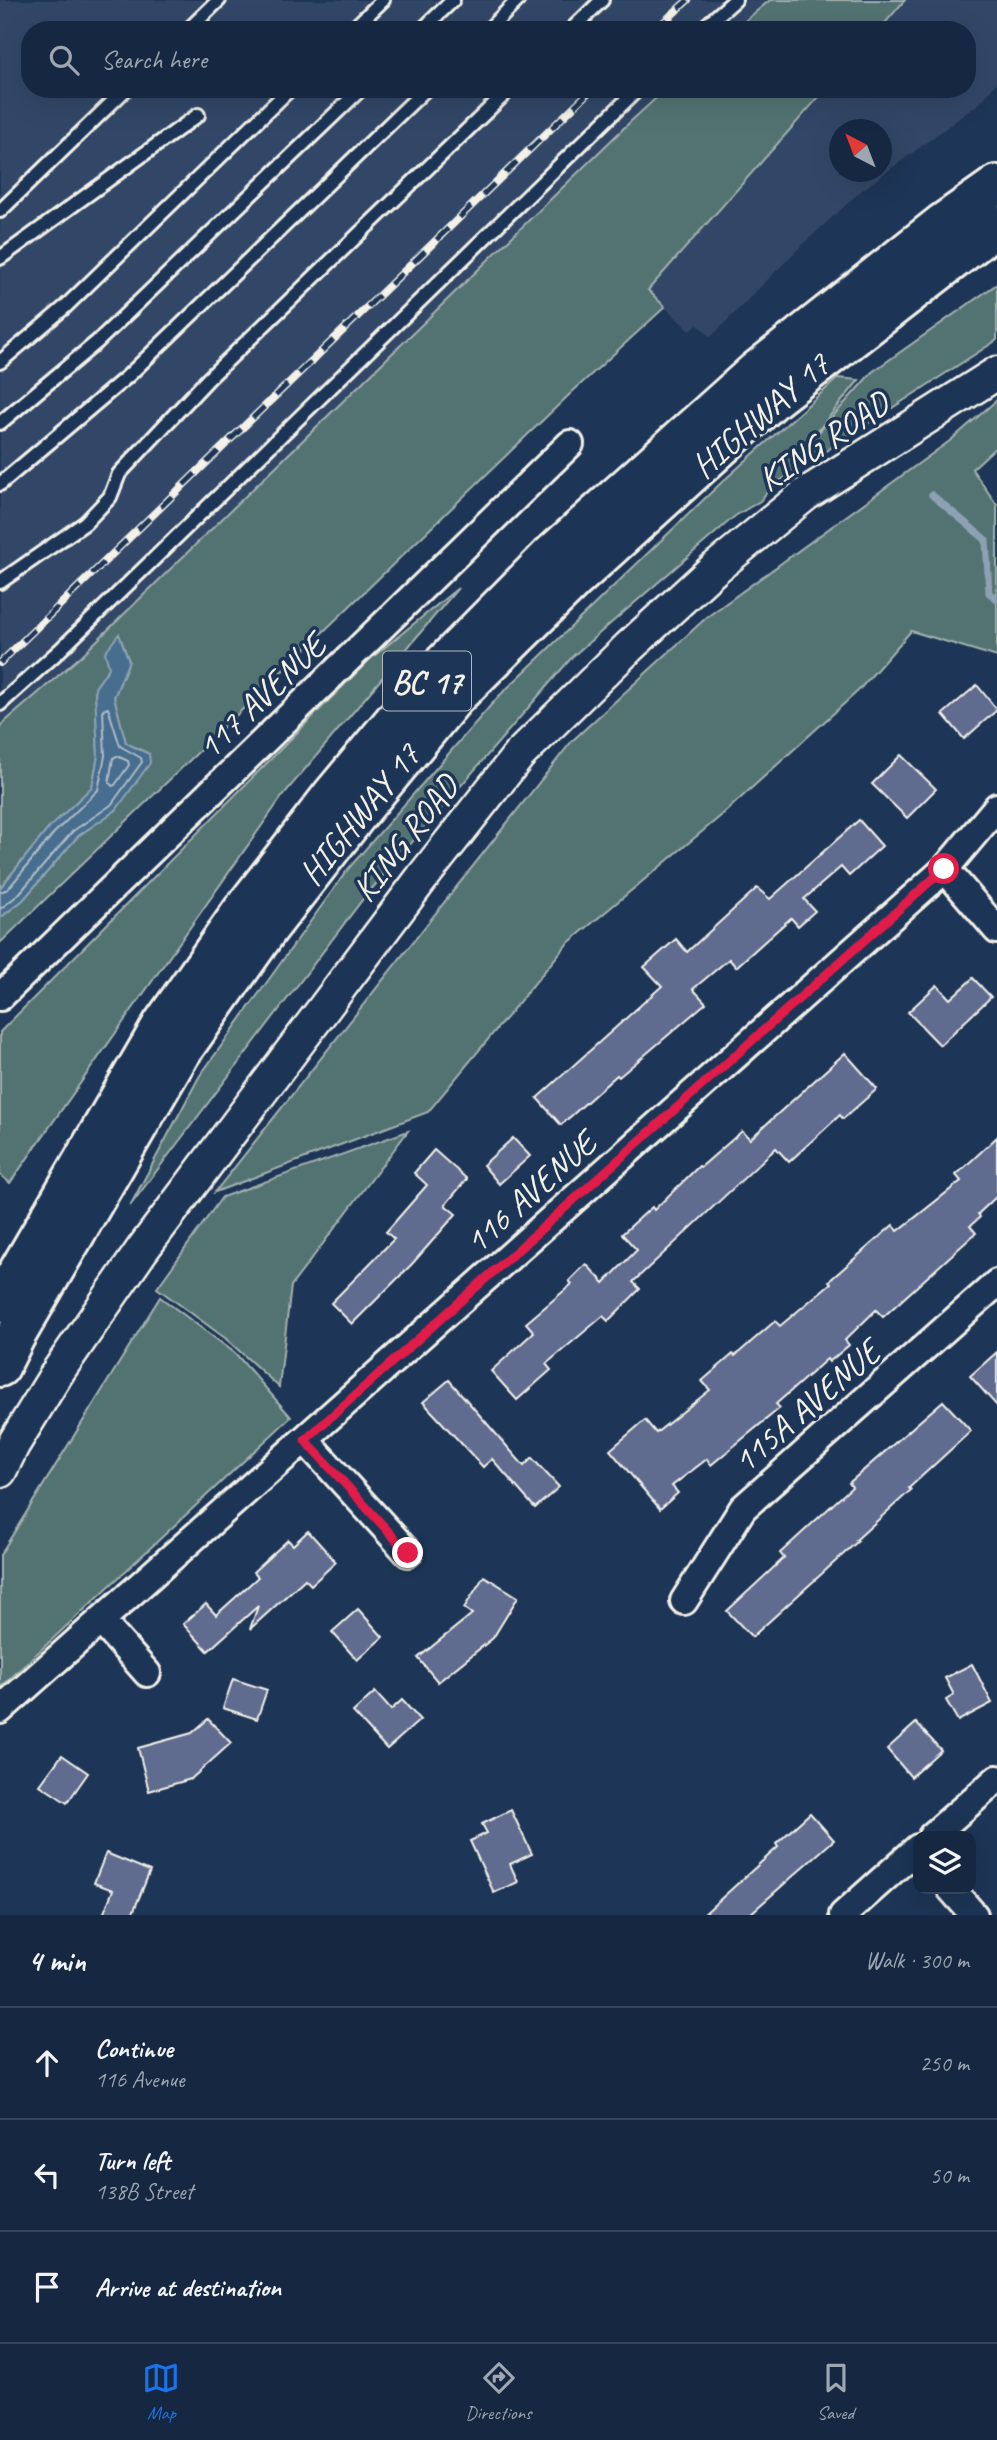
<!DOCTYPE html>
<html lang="en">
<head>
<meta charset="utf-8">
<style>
  body { margin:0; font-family:Caveat,sans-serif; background:#1f3048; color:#f1f3f6 }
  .controls { position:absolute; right:21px; bottom:21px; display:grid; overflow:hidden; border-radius:14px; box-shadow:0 7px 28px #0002 }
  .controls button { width:63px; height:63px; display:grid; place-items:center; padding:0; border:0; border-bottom:2px solid #35445a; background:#162841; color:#f1f3f6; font:35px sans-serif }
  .compass { position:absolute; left:829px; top:119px; width:63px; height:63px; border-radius:50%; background:#162841; box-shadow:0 7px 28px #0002; rotate:318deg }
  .stop { position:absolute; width:21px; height:21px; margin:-16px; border:5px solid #e11d48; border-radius:50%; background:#fff }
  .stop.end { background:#e11d48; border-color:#fff; box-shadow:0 2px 7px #0008 }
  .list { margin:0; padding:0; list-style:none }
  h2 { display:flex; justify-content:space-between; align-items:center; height:91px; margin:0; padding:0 28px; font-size:30px }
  h2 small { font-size:23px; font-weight:400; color:#9ea6b1 }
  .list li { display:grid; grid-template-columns:46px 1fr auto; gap:21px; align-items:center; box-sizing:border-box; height:112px; padding:0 28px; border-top:2px solid #35445a }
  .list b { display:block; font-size:26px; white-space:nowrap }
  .list p { margin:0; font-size:23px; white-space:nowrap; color:#9ea6b1 }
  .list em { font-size:23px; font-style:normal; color:#9ea6b1 }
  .icon { flex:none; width:38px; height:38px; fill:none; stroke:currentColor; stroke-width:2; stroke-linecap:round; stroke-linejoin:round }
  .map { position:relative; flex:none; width:997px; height:1915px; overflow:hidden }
  .search { position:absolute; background:#162841; box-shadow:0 7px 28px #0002; left:21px; right:21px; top:21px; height:77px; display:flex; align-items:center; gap:18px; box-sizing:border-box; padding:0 24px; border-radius:28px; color:#9ea6b1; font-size:26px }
  .sheet { height:427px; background:#162841 }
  nav { display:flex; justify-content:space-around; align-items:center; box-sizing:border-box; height:98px; border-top:2px solid #35445a; background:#162841; font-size:19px; color:#9ea6b1 }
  nav a { display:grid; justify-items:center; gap:4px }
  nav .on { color:#1a73e8 }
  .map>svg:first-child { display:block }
  .built { fill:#304668; fill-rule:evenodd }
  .green { fill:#537373; stroke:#a4b2ae; stroke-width:2 }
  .water { fill:#476d8f; stroke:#8ca2b3; stroke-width:2 }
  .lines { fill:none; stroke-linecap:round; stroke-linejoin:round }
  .shore { stroke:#afbcc4; stroke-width:2 }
  .stream { stroke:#8ca2b3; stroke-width:7 }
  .building { fill:#5e6c90; stroke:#f4f1e8; stroke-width:2 }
  .service-casing { stroke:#f4f1e8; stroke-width:18 }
  .minor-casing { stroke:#f4f1e8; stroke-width:32 }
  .tertiary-casing { stroke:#f4f1e8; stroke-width:37 }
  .trunk-casing { stroke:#f4f1e8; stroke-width:44 }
  .service { stroke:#1d3557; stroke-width:12 }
  .minor { stroke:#1d3557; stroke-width:26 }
  .tertiary { stroke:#1d3557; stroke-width:32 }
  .trunk { stroke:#1d3557; stroke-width:38 }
  .rail-casing { stroke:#f4f1e8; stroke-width:8 }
  .rail { stroke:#1d3557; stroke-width:5; stroke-dasharray:16; stroke-linecap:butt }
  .route { stroke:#e11d48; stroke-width:9 }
  .labels { text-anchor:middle; stroke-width:7; stroke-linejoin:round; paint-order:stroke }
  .shield { fill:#1d3557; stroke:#b4b9bc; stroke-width:2 }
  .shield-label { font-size:33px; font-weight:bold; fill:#f4f1e8 }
  .street-label { font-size:35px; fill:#f4f1e8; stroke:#1d3557 }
</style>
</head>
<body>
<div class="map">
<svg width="997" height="1915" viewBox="0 0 997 1915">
  <rect width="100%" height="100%" fill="#1d3557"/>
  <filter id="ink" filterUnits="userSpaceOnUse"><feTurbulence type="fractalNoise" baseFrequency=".0143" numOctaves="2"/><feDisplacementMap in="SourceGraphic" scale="14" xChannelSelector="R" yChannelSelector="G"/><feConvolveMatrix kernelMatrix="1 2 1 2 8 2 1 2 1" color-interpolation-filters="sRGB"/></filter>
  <g filter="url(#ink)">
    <g class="built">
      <polygon points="0,0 770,0 734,30 30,30 30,89 666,89 630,122 81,656 0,726"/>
      <path d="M905,0h92v82l-16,20 -120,89 -59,54 -91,92 -14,-13 -7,7 -42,-40 178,-202h141v-59h-88zM839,130h42v42h-42z"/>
    </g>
    <g class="green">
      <polygon points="770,0 905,0 879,30 734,30"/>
      <polygon points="666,89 826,89 648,290 665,307 571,393 0,943 0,918 23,900 78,836 116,810 149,754 126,743 114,697 129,661 119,635 109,668 95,688 98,756 92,787 49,828 0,888 0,726 81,656 630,122"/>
      <polygon points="997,284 997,340 772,486 760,501 735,516 573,656 363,899 130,1206 199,1077 348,869 498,697 722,482 838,378 859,380 796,458 872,372"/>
      <polygon points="997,400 997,446 972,469 997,505 997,657 911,631 858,691 722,815 567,944 428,1112 215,1192 572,741 707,617 951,440"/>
      <polygon points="458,588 284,794 10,1183 0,1175 0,1032 369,660"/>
      <polygon points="408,1131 291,1286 279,1387 225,1338 157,1288 222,1197"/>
      <polygon points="160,1297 235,1353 291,1417 0,1688 0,1555"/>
    </g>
    <polygon class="water" points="119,634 129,661 114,697 126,743 149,754 150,763 116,810 78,836 23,900 0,918 0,888 49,828 92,787 98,756 95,688 109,668 105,652"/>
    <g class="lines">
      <g class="shore">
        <polygon points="117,756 128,761 129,765 115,785 112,786 109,782 113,758"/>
        <polyline points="0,892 8,889 54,833 98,790 105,756 103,710 108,708 120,746 141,758 142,762 111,805 73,831 18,895 0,909"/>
      </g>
      <polyline class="stream" points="932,495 986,540 989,593 997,599"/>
    </g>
    <g class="building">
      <polygon points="977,685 997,710 964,739 943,714"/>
      <polygon points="901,755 936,789 907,818 872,784"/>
      <polygon points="859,820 882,846 849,876 841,867 804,899 815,911 798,926 791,918 736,967 729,959 693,989 706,1003 619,1077 617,1075 561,1125 537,1098 662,986 644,967 676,939 687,952 757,888 770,899"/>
      <polygon points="973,978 991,997 940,1045 908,1012 937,985 950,999"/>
      <polygon points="845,1053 877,1089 843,1119 840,1115 789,1162 776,1148 633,1282 640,1289 608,1321 603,1316 546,1364 551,1370 517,1400 491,1371 534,1332 526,1323 572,1284 569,1281 586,1264 604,1283 637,1250 622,1234 652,1207 654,1210 699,1166 701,1167 742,1131 750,1139"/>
      <polygon points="997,1137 997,1196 978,1214 980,1217 970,1226 976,1233 883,1317 876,1310 845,1340 849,1345 829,1362 827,1359 776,1404 780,1408 746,1436 711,1465 707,1459 672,1486 678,1493 660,1509 610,1450 645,1420 656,1433 710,1390 702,1381 733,1354 735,1356 775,1321 780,1326 831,1283 829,1281 893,1225 898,1231 961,1181 956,1175"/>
      <polygon points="513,1138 530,1156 499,1184 483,1165"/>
      <polygon points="434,1150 467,1179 445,1205 456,1214 412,1264 352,1324 331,1303 394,1239 386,1232 427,1185 414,1173"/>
      <polygon points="997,1352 997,1406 970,1376"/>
      <polygon points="449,1380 524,1466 532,1458 559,1487 535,1508 492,1459 483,1467 423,1402"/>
      <polygon points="943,1401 971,1431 909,1488 911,1490 856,1540 858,1541 752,1637 727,1611 784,1558 780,1553 852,1487 849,1483"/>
      <polygon points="308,1531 336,1562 311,1585 305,1579 250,1629 258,1606 208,1651 183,1624 206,1604 216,1615 258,1577 253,1572 288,1540 293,1545"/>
      <polygon points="484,1576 518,1597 493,1638 438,1682 418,1658 472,1614 464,1608"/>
      <polygon points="358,1609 383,1637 357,1660 332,1632"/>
      <polygon points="972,1664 992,1703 958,1721 946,1700 954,1695 945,1678"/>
      <polygon points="233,1679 267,1690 257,1719 223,1708"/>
      <polygon points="375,1692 391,1710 402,1700 420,1720 387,1749 353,1712"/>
      <polygon points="208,1719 231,1743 191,1779 149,1791 138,1748 192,1733"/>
      <polygon points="916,1723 941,1750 911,1777 887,1749"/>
      <polygon points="62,1755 88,1773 67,1803 40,1785"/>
      <polygon points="511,1810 532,1854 510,1864 518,1882 494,1893 470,1841 487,1833 482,1824"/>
      <polygon points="810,1813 834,1840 749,1915 703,1915 778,1847 776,1844"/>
      <polygon points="106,1853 150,1871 132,1915 103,1915 113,1890 94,1883"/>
    </g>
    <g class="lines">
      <defs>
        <g id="service">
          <polyline points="188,30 219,0"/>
          <polyline points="352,30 383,0"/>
          <polyline points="422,30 453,0"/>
          <polyline points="488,30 518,0"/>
          <polyline points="571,30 602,0"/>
          <polyline points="701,30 735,0"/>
          <polyline points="0,211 126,89"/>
          <polyline points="0,258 198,115"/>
          <polyline points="0,362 65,307 290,89"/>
          <polyline points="0,423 97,342 361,89"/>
          <polyline points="0,484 128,376 426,89"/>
          <polyline points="0,582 85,523 110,497 119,474 209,378 510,89"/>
          <polyline points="0,704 60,650 638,89"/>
        </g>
        <g id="minor">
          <polyline points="945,869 997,930"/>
          <polyline points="0,997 570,444"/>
          <polyline points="305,1440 408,1553"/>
          <polyline points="684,1601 743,1508 997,1283"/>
          <polyline points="101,1621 147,1673"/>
          <polyline points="0,1710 945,869 997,807"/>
          <polyline points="932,1836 997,1779"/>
          <polyline points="951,1889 974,1915"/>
          <polyline points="843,1915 918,1848"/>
        </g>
        <polyline id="tertiary" points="0,1471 13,1445 59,1370 142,1250 422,878 519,755 629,647 714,569 806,494 997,373"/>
        <g id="trunk">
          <polyline points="0,1303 162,1025 243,910 333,794 433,674 550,556 755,372 943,223 997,185"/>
          <polyline points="0,1367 15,1337 181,1052 268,929 357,815 454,698 573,581 775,398 997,226"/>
        </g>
      </defs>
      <use href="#service" class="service-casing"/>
      <use href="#minor" class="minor-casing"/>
      <use href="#tertiary" class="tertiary-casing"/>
      <use href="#trunk" class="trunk-casing"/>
      <use href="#service" class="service"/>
      <use href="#minor" class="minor"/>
      <use href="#tertiary" class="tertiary"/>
      <use href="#trunk" class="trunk"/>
      <defs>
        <g id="rail">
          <polyline points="655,30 688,0"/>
          <polyline points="0,663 592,89"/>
        </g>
      </defs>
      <use href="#rail" class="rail-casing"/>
      <use href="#rail" class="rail"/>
    </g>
  </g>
  <g class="lines" filter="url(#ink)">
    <polyline class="route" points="408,1553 305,1440 944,869"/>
  </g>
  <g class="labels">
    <rect class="shield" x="383" y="651.5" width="88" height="59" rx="5"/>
    <g class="shield-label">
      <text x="427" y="693">BC 17</text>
    </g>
    <g class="street-label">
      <text transform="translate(760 415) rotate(-41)" y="12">HIGHWAY 17</text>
      <text transform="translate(823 441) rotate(-34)" y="12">KING ROAD</text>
      <text transform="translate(261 696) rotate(-44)" y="12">117 AVENUE</text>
      <text transform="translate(359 814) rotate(-51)" y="12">HIGHWAY 17</text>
      <text transform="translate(405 838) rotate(-52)" y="12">KING ROAD</text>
      <text transform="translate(530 1192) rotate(-42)" y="12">116 AVENUE</text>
      <text transform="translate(806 1406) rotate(-41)" y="12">115A AVENUE</text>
    </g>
  </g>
</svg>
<div class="controls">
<button><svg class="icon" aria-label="layers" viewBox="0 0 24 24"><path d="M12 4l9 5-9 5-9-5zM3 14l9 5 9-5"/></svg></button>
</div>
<svg class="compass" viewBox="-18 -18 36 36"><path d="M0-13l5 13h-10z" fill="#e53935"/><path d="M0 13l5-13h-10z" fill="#9ea6b1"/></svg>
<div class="stop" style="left:944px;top:869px"></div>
<div class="stop end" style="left:408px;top:1553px"></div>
<div class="search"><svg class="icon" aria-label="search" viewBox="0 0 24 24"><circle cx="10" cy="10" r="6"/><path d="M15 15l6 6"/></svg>Search here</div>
</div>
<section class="sheet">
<h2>4 min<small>Walk · 300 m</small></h2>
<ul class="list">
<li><svg class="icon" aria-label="ahead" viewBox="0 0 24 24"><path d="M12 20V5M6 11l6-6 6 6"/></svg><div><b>Continue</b><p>116 Avenue</p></div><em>250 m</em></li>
<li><svg class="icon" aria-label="left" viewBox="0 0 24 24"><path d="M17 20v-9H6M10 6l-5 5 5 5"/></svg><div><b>Turn left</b><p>138B Street</p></div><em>50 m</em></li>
<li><svg class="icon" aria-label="arrive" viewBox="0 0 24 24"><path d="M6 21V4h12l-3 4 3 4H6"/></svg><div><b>Arrive at destination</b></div></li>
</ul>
</section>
<nav>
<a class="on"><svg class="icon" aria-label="map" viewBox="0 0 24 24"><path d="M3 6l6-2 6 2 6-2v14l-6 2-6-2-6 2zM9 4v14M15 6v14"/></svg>Map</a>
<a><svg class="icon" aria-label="directions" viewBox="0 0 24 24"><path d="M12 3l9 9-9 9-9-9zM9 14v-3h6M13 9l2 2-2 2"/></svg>Directions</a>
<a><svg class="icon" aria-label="saved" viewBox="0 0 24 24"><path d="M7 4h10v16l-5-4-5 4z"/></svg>Saved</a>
</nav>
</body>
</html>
